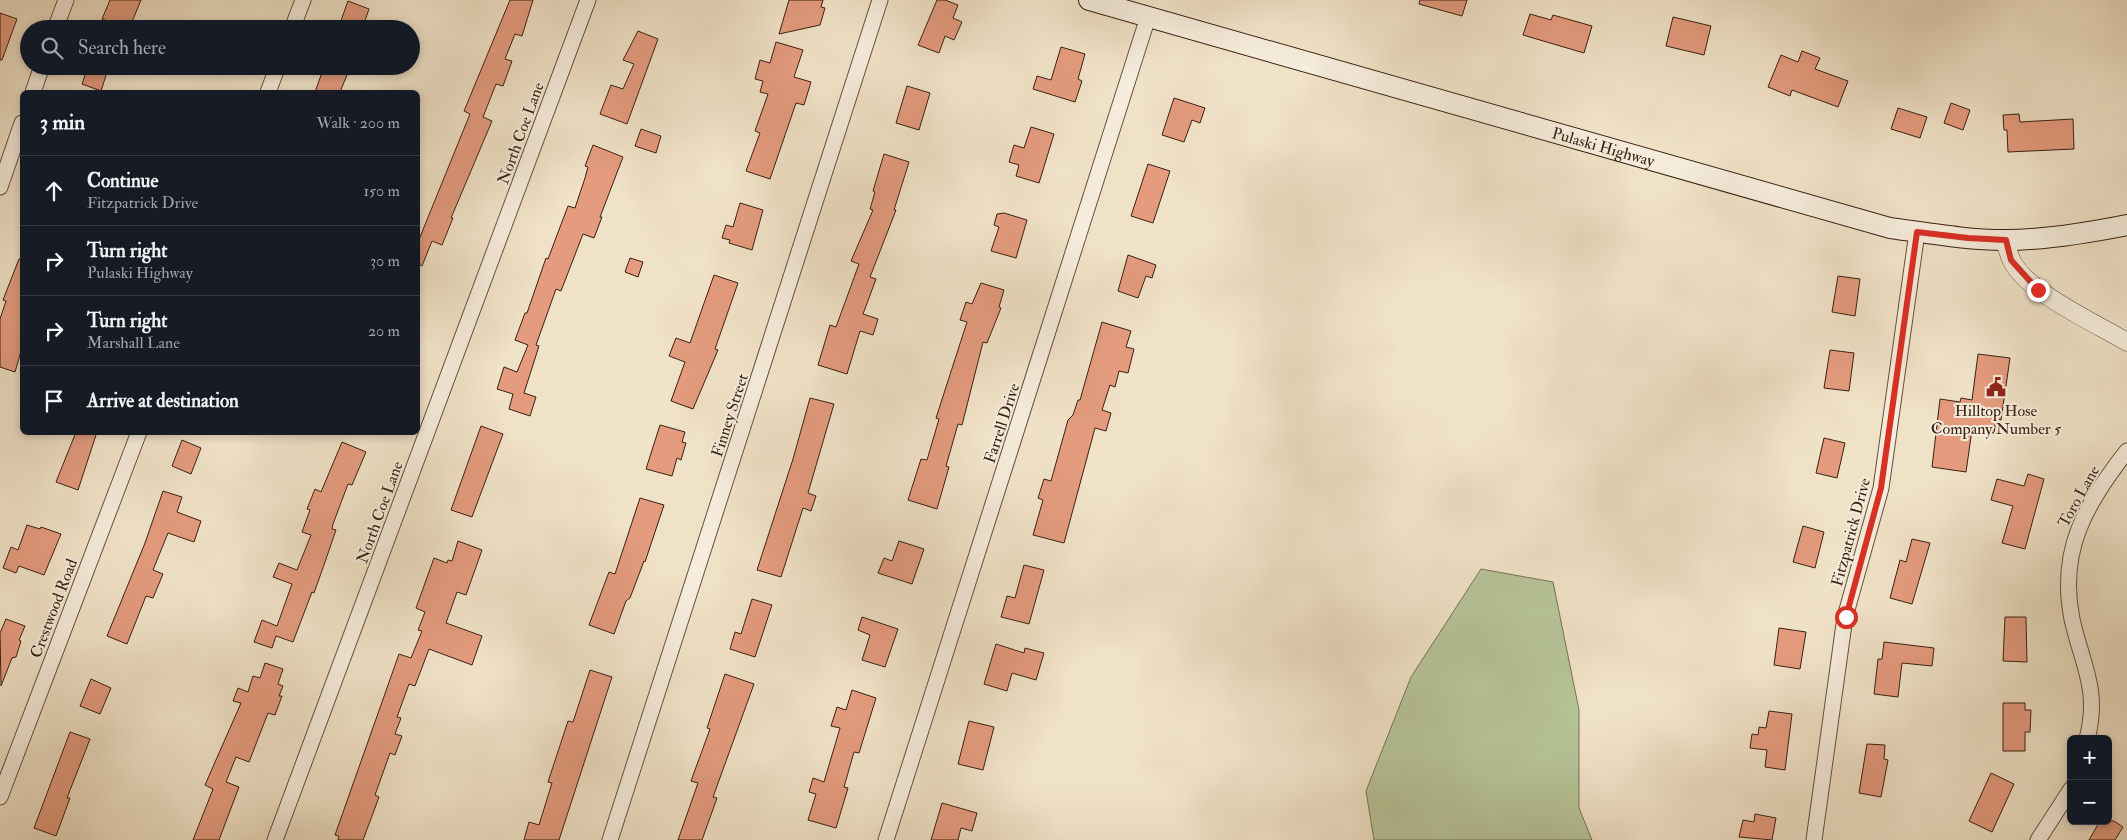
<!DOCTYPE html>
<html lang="en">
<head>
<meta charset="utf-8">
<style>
  body { margin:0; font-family:"IM FELL Double Pica",serif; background:#242831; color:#f1f3f6 }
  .controls { position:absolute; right:15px; bottom:15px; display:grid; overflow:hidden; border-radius:8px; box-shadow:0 2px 8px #0003 }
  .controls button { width:45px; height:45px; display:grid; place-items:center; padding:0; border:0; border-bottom:1px solid #363941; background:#171b24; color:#f1f3f6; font:25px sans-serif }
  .stop { position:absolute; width:15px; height:15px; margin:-11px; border:4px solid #d93025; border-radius:50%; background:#fff }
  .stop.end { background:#d93025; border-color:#fff; box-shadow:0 1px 5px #0008 }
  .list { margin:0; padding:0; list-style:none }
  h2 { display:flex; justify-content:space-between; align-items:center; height:65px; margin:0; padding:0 20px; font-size:21px }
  h2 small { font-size:16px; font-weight:400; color:#9ea1a6 }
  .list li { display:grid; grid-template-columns:32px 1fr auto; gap:15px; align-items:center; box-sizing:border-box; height:70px; padding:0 20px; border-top:1px solid #363941 }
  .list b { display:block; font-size:19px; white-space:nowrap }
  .list p { margin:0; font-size:16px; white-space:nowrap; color:#9ea1a6 }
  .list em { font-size:16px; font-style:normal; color:#9ea1a6 }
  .icon { flex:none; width:28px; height:28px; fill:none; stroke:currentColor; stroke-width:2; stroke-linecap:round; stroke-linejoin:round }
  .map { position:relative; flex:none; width:2127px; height:840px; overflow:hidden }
  .search { position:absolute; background:#171b24; box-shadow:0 2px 8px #0003; left:20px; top:20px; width:400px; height:55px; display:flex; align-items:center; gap:12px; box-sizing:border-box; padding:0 18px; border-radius:28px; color:#9ea1a6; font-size:19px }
  .panel { position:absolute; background:#171b24; box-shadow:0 2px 8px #0003; left:20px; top:90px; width:400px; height:345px; border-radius:8px }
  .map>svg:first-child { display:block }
  .green { fill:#b6c498; stroke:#787256 }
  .building { fill:#e49b7e; stroke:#3a2013 }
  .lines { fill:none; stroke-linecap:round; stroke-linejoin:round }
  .minor-casing { stroke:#685040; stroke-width:17 }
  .tertiary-casing { stroke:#685040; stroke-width:19 }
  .secondary-casing { stroke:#3a2013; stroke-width:22 }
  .minor { stroke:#f5ecdb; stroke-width:15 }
  .tertiary { stroke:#f5ecdb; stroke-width:18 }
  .secondary { stroke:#f5ecdb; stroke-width:20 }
  .route { stroke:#d93025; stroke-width:6 }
  .labels { text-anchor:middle; stroke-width:4; stroke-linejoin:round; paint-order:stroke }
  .street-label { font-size:16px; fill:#3a2013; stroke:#f5ecdb }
  .poi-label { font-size:16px; fill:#3a2013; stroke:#f5ecdb }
</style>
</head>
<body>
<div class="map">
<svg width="2127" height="840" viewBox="0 0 2127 840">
  <rect width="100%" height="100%" fill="#f0e2c7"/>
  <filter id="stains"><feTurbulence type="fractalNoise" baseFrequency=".004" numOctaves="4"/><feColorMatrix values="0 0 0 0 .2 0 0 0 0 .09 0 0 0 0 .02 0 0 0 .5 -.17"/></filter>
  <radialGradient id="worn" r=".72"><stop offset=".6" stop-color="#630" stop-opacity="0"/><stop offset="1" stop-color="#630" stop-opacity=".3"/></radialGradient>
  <polygon class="green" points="1481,569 1553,582 1579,710 1579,808 1592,840 1374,840 1366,791 1411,677"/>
  <g class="building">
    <polygon points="110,0 141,0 129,29 102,19"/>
    <polygon points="510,0 533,0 522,36 515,34 505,59 512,61 503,86 496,84 483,117 492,121 451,218 453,218 442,245 432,241 422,266 418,264 418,242 470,114 464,111"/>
    <polygon points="789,0 823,0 821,7 825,8 820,25 779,34"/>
    <polygon points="937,0 945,0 958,5 953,18 962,22 954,40 945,36 939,53 918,45"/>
    <polygon points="1420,0 1467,0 1462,16 1419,4"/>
    <polygon points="348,1 369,9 362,29 338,29"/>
    <polygon points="0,13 17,19 2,60 0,60"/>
    <polygon points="1530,14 1551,20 1553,15 1592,26 1584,53 1523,35"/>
    <polygon points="1673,17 1711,26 1704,55 1666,46"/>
    <polygon points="638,31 658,39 627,124 600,114 611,85 623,89 634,64 623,60"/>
    <polygon points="776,42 803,50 794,77 811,82 804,105 796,103 770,179 746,171 760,133 755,131 768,94 760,92 763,81 755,79 760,60 770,63"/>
    <polygon points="1061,47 1085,54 1078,79 1082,81 1075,102 1033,89 1037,76 1051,80"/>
    <polygon points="1802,51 1820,58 1815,69 1848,81 1838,107 1792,90 1790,96 1768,87 1781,55 1798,62"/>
    <polygon points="88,66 109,66 101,91 82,84"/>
    <polygon points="324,67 347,75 340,92 315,92"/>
    <polygon points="907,86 930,93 919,130 896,123"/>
    <polygon points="1174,98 1205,108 1200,123 1192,120 1184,142 1162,135"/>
    <polygon points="1951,103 1970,110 1963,130 1944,123"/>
    <polygon points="1898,108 1927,117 1920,138 1891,129"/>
    <polygon points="2019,114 2020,122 2073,119 2074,149 2008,152 2007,130 2004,130 2003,115"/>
    <polygon points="1031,127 1054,134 1039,183 1016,176 1019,165 1009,162 1014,145 1024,148"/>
    <polygon points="641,129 661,136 656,153 635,146"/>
    <polygon points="593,145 623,157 600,217 602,217 594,238 583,234 561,291 556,289 536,345 539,346 524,393 536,397 530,416 509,409 513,394 497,389 504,367 517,372 528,345 515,340 525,313 527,313 546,258 548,259 568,206 575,208 585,178 588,167 585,166"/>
    <polygon points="884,154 909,162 894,210 896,210 870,277 876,279 863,314 878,319 873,335 860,331 847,374 818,365 830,325 836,327 859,264 851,261 873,210 870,209 875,192 873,191"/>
    <polygon points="1148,164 1170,171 1153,223 1131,216"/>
    <polygon points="740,203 763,210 752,250 729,243 730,240 722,238 726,225 733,227"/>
    <polygon points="1004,213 1027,220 1016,258 991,251 999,227 994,225 997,214"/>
    <polygon points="1128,255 1156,265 1152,278 1146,276 1138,298 1118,291"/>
    <polygon points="630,258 643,262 638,277 625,272"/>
    <polygon points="19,259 22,259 22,348 15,372 0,367 0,319 6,301 3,300"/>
    <polygon points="714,275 738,283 715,349 718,350 693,409 671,401 685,362 669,356 676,338 690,343"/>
    <polygon points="1838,276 1860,279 1855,316 1832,312"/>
    <polygon points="981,283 1004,290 999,307 1001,308 987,343 983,342 962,425 958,424 946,466 949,467 937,509 908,500 921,459 927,460 939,419 936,418 967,322 960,320 966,302 972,304"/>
    <polygon points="1102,322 1131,331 1126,347 1134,349 1128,373 1119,371 1115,387 1110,385 1102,410 1111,413 1106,431 1095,428 1064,543 1033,535 1043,500 1038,498 1044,479 1051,481 1068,420 1073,415 1078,400 1080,400"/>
    <polygon points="1830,350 1854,353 1849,391 1824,388"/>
    <polygon points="1978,354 2010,358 2001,420 1996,419 1994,433 1972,430 1966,472 1932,467 1940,399 1960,402 1961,398 1972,400"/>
    <polygon points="810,398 834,404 808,493 816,496 811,511 803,508 781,577 757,570 793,459"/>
    <polygon points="660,425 685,432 682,442 686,443 681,460 677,458 672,476 646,469"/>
    <polygon points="481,426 503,434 472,517 451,510"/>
    <polygon points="76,432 97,432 78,490 56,482"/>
    <polygon points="1824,438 1845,443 1837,478 1816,473"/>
    <polygon points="182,440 201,448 191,474 172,466"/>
    <polygon points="342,442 366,452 352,485 348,484 333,524 332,529 336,530 325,562 314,593 312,592 293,642 276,636 272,648 254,642 262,620 277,626 292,584 273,577 279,563 297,570 311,535 302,532 310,510 307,509 315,489 321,492"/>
    <polygon points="2028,474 2044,479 2025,549 2002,543 2013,506 1991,500 1997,479 2024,486"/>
    <polygon points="163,491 182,497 177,512 201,521 194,542 168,533 153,570 163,574 153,598 146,596 127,644 107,636 145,543"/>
    <polygon points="640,498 664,505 645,562 644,561 630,598 626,601 614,634 589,625 609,572 615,574"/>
    <polygon points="27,525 40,529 41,527 61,534 44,575 19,566 16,573 3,568 11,547 18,550"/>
    <polygon points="1803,526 1824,532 1815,568 1793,562"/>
    <polygon points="1912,539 1930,543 1912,604 1890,598 1900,560 1906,562"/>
    <polygon points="458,541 482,550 466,595 457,592 446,623 482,636 472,665 429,649 415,686 409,684 397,717 401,718 395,734 402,736 395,755 390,753 375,795 379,797 363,840 338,840 339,836 335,835 399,654 411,658 422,631 418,630 425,612 416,608 434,558 447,563 448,560 452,561"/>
    <polygon points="899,541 924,549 912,584 878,573 884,558 892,561"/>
    <polygon points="1024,565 1044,570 1029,624 1001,617 1007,596 1015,598"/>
    <polygon points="752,599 772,605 755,657 730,649 735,632 741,634"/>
    <polygon points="862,617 898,629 885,667 862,660 870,635 858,630"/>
    <polygon points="2005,617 2026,617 2027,662 2003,661"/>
    <polygon points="6,619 25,626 19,640 21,641 16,657 12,658 1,686 0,633"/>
    <polygon points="1779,628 1806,632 1800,669 1774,665"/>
    <polygon points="1884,642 1934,648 1932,666 1902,663 1898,697 1874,694 1878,659 1882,659"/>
    <polygon points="996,644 1024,653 1025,648 1044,653 1036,680 1012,673 1007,691 984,684"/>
    <polygon points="265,663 283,669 278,684 283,686 279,696 282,696 275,715 268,713 249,762 236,757 226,782 239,787 219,840 193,840 213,789 205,785 241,703 233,701 238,688 248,692 253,676 260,678"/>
    <polygon points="590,670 612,677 559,840 524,840 529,822 539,825 552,783 548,782 568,721 573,722"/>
    <polygon points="725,674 754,684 713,797 717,798 702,840 678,840 698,783 691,781 710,729 707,728"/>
    <polygon points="91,679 111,688 100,714 80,706"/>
    <polygon points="852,690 876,698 859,753 854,752 844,787 848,788 836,828 808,820 816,794 809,792 813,778 824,782 840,728 831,726 837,707 846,710"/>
    <polygon points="2003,703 2025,703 2025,710 2031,710 2030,732 2025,732 2025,751 2003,751"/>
    <polygon points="1769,711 1792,714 1785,770 1765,767 1767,750 1750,748 1752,734 1758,735 1759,727 1766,728"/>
    <polygon points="969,721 994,727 983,770 958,764"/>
    <polygon points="70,732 90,739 67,798 70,798 56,836 34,828"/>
    <polygon points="1867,744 1885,745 1884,759 1888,760 1881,797 1859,793"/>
    <polygon points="1991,773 2014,784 1992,832 1969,821"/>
    <polygon points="942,803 977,813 972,831 961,828 958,840 931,840"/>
    <polygon points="1755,814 1776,818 1772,840 1739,837 1743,820 1754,822"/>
    <polygon points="2100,821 2114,821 2123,827 2115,840 2089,840"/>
  </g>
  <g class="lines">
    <defs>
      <g id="minor">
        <polyline points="55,29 66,0"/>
        <polyline points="292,29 303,0"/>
        <polyline points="33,92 42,66"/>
        <polyline points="268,92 278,66"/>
        <polyline points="0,187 22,123"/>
        <path d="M2087,739c13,-50 -5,-74 -15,-120 -14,-68 14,-116 55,-168"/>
        <polyline points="0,797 139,432"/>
        <polyline points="275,840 588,0"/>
        <polyline points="610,840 880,0"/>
        <polyline points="886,840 1148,17"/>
        <polyline points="1814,840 1845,617 1881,488 1917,232"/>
        <polyline points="2038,840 2071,789"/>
      </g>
      <path id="tertiary" d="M2005,240c2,6 3,13 6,19 13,32 86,65 116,83"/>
      <g id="secondary">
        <path id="s1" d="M1089,0l801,228c38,5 76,12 115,12 40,0 82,-7 122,-15"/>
      </g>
    </defs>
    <use href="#minor" class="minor-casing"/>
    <use href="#tertiary" class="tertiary-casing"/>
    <use href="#secondary" class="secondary-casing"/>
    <use href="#minor" class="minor"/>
    <use href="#tertiary" class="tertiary"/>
    <use href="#secondary" class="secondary"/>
  </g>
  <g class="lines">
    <polyline class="route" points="1846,617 1881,488 1917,232 1968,238 2006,240 2011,260 2038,290"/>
  </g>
  <defs>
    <symbol id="civic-bare" viewBox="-9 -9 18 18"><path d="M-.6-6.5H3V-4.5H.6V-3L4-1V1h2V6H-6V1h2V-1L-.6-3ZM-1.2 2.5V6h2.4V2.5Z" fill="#8f2418" stroke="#f5ecdb" stroke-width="2.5" paint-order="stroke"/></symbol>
  </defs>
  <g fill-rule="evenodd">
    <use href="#civic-bare" x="1982" y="373" width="28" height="28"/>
  </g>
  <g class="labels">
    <g class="street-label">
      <text transform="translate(520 133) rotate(-70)" y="6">North Coe Lane</text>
      <text dy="6" stroke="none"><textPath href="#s1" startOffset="535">Pulaski Highway</textPath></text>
      <text transform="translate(729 415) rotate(-72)" y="6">Finney Street</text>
      <text transform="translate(1001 423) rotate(-72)" y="6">Farrell Drive</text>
      <text transform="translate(2078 496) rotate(-61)" y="6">Toro Lane</text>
      <text transform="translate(379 512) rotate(-70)" y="6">North Coe Lane</text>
      <text transform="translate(1850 532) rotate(-75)" y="6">Fitzpatrick Drive</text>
      <text transform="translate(53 608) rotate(-69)" y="6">Crestwood Road</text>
    </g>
    <g class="poi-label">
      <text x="1996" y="416">Hilltop Hose<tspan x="1996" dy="18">Company Number 5</tspan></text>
    </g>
  </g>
  <rect width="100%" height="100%" filter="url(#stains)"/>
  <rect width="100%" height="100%" fill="url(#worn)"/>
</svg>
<div class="controls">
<button>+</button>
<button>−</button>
</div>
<div class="stop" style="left:1846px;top:617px"></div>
<div class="stop end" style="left:2038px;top:290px"></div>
<div class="search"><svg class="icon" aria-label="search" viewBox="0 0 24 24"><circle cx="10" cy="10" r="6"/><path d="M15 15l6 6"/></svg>Search here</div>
<section class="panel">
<h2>3 min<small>Walk · 200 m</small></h2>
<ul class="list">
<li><svg class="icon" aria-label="ahead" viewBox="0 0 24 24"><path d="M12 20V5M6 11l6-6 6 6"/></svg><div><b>Continue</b><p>Fitzpatrick Drive</p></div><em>150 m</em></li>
<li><svg class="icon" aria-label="right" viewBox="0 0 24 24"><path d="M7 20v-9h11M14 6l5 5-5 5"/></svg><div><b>Turn right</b><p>Pulaski Highway</p></div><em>30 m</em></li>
<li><svg class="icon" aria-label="right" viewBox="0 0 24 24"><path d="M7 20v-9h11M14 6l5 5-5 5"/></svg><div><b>Turn right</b><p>Marshall Lane</p></div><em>20 m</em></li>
<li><svg class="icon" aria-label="arrive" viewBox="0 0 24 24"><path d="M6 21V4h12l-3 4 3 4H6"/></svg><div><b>Arrive at destination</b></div></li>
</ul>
</section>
</div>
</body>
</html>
